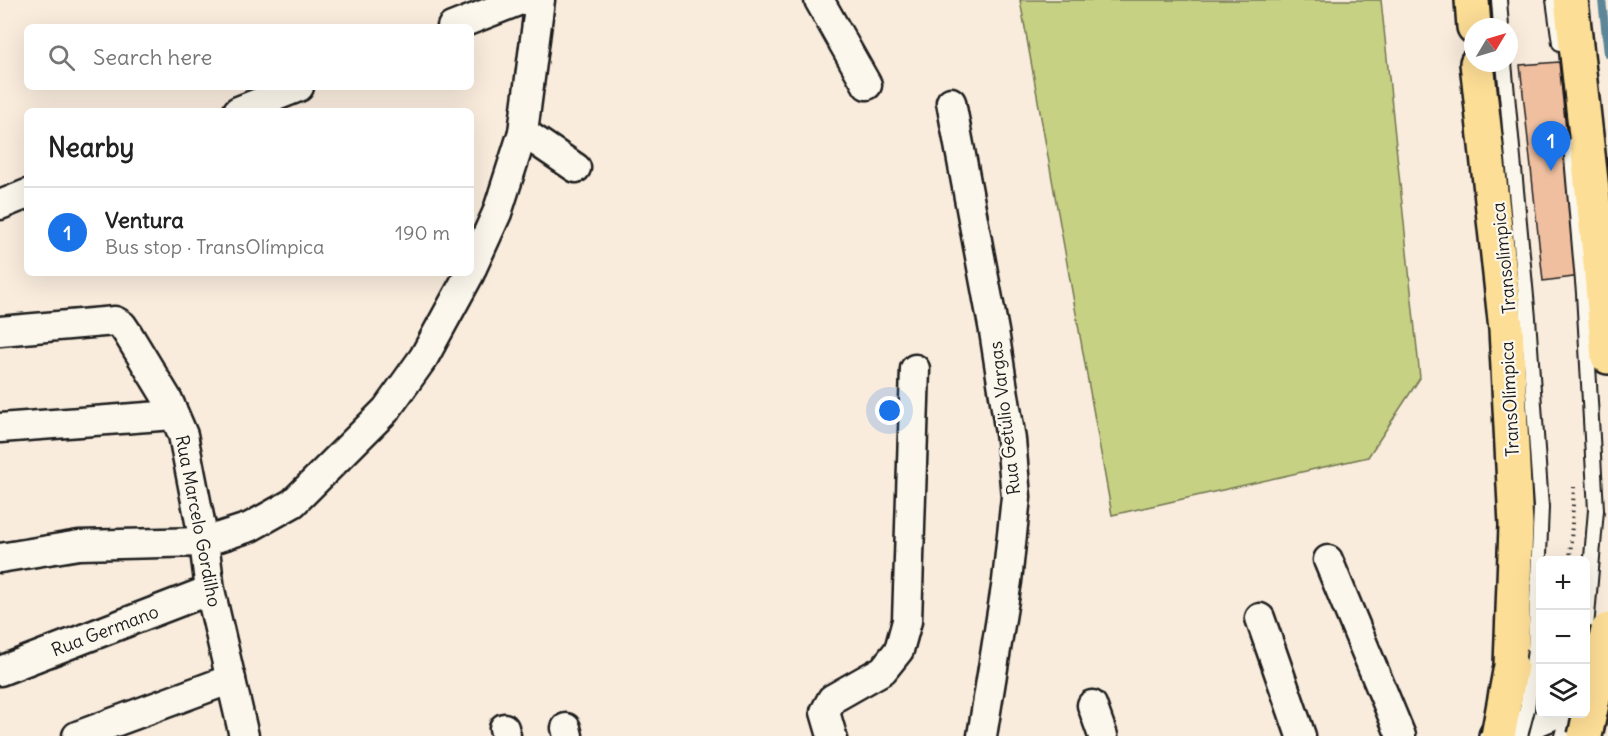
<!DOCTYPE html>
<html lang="en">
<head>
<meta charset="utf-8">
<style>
  body { margin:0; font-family:Delius,sans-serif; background:#f2f2f2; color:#222 }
  .controls { position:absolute; right:18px; bottom:18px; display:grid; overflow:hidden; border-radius:9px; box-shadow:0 6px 24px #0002 }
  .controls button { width:54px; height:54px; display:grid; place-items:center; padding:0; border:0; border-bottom:2px solid #e0e0e0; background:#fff; color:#222; font:30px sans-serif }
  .compass { position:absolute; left:1464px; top:18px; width:54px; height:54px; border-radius:50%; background:#fff; box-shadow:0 6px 24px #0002; rotate:52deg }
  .you { position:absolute; left:890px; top:411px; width:21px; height:21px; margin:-15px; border:4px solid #fff; border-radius:50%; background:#1a73e8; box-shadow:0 0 0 9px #1a73e833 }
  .badge { display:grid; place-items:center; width:39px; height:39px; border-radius:50%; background:#1a73e8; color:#fff; font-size:20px; font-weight:700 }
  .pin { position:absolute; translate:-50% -50px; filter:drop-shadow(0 2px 3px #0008) }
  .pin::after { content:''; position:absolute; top:32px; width:21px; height:18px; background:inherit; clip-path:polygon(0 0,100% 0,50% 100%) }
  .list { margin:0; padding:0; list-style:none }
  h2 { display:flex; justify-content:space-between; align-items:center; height:78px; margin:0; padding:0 24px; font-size:26px }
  h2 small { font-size:20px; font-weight:400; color:#767676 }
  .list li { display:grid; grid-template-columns:39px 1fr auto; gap:18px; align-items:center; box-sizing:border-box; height:90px; padding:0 24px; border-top:2px solid #e0e0e0 }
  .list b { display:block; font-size:22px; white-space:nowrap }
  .list p { margin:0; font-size:20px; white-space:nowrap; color:#767676 }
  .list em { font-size:20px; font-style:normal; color:#767676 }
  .icon { flex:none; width:33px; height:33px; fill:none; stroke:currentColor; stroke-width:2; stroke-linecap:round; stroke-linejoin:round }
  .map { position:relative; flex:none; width:1608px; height:736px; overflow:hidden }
  .search { position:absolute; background:#fff; box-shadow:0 6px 24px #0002; left:24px; top:24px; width:450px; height:66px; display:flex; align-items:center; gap:15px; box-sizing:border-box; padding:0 21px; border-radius:9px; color:#767676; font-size:22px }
  .panel { position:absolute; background:#fff; box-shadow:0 6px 24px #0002; left:24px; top:108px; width:450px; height:168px; border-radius:9px }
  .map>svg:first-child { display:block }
  .green { fill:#c6d184; stroke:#717650; stroke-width:1.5 }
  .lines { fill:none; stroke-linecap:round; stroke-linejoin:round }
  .stream { stroke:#5d8698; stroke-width:8 }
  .building { fill:#efbfa0; stroke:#1c1c1c; stroke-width:1.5 }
  .lane-casing { stroke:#1c1c1c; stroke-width:18 }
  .street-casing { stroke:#1c1c1c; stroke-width:33 }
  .secondary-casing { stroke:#1c1c1c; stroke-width:38 }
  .highway-casing { stroke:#1c1c1c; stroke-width:38 }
  .path { stroke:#1c1c1c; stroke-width:4; stroke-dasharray:1.5 4.5; stroke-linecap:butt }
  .lane { stroke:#fbf7ec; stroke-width:14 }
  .street { stroke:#fbf7ec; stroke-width:28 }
  .secondary { stroke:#fbf7ec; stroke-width:33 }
  .highway { stroke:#fdde96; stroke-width:33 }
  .lane-bridge-casing { stroke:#1c1c1c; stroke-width:18; stroke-linecap:butt }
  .highway-bridge-casing { stroke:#1c1c1c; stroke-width:38; stroke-linecap:butt }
  .lane-bridge { stroke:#fbf7ec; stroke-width:14 }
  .highway-bridge { stroke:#fdde96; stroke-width:33 }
  .labels { text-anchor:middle; stroke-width:4.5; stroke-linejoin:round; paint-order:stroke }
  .street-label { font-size:18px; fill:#1c1c1c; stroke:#fbf7ec }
</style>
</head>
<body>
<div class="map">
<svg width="1608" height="736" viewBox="0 0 1608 736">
  <rect width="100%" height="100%" fill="#f9ecdd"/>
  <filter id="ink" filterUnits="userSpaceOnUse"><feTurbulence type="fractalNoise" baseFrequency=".0167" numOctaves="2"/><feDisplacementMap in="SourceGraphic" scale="12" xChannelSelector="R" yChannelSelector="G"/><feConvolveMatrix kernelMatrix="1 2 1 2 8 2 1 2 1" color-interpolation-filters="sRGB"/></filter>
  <g filter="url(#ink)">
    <polygon class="green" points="1020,0 1381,0 1420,378 1368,457 1112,515"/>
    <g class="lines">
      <polyline class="stream" points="1602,0 1608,54"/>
    </g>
    <polygon class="building" points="1559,62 1581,276 1543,281 1520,65"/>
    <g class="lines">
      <defs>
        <g id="lane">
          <polyline points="1499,0 1501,27"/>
          <polyline points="1554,0 1560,43"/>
          <polyline points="1504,63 1528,318 1541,507 1535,650"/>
          <polyline points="1571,146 1584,293 1596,510 1586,628"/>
          <polyline points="1562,736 1568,714"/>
        </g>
        <g id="street">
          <polyline points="819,0 867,85"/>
          <polyline points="452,27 521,0"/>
          <polyline points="951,102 994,331 1011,440 1016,497 1007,581 982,736"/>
          <polyline points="238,111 299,87"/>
          <polyline points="523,132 576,168"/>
          <polyline points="0,205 27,194"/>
          <polyline points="471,270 497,213 523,132 540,0"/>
          <polyline points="0,331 115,321 122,325 128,334 168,400 183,435 204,542 210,590 244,736"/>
          <polyline points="0,428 174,415"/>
          <polyline points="0,558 79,545 204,542 250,527 293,503 386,410 424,357 470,273"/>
          <polyline points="1328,560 1401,736"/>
          <polyline points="1260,618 1301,736"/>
          <polyline points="0,671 210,590"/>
          <polyline points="1092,705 1103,736"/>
          <polyline points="504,728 506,736"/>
          <polyline points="566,728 568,736"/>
          <polyline points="77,736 231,679"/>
          <polyline points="832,736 825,712 832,699 883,670 899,650 907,621 915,369"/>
        </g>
        <polyline id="secondary" points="1496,736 1549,714"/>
        <g id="highway">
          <polyline points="1472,0 1474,27"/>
          <polyline points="1571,0 1600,262 1608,357"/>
          <polyline points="1477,63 1506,329 1516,525 1511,666"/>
        </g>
      </defs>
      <use href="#lane" class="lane-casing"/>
      <use href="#street" class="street-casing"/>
      <use href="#secondary" class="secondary-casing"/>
      <use href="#highway" class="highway-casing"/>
      <polyline class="path" points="1570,560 1574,487"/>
      <use href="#lane" class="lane"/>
      <use href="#street" class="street"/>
      <use href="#secondary" class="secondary"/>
      <use href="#highway" class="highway"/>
      <defs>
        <polyline id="lane-bridge" points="1520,736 1527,709 1535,650"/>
        <g id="highway-bridge">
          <polyline points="1498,736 1511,666"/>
          <polyline points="1585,736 1608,630"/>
        </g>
      </defs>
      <use href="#lane-bridge" class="lane-bridge-casing"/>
      <use href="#highway-bridge" class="highway-bridge-casing"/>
      <use href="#lane-bridge" class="lane-bridge"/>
      <use href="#highway-bridge" class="highway-bridge"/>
    </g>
  </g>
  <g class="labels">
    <g class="street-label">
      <text transform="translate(1504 258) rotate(-96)" y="6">Transolímpica</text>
      <text transform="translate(1510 399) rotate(-93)" y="6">TransOlímpica</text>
      <text transform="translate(1005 418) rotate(-97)" y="6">Rua Getúlio Vargas</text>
      <text transform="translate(198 521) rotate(79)" y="6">Rua Marcelo Gordilho</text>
      <text transform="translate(105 631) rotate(-21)" y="6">Rua Germano</text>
    </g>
  </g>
</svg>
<div class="controls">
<button>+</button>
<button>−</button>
<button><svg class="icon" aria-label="layers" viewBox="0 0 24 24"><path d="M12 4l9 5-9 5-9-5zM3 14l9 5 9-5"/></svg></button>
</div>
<svg class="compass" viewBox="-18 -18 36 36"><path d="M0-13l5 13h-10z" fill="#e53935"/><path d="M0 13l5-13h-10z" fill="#767676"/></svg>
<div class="you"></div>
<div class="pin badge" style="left:1551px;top:171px">1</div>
<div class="search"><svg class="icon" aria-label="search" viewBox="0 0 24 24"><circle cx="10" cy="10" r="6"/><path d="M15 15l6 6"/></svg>Search here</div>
<section class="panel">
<h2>Nearby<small></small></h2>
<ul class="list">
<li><span class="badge">1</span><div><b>Ventura</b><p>Bus stop · TransOlímpica</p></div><em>190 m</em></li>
</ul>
</section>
</div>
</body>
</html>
